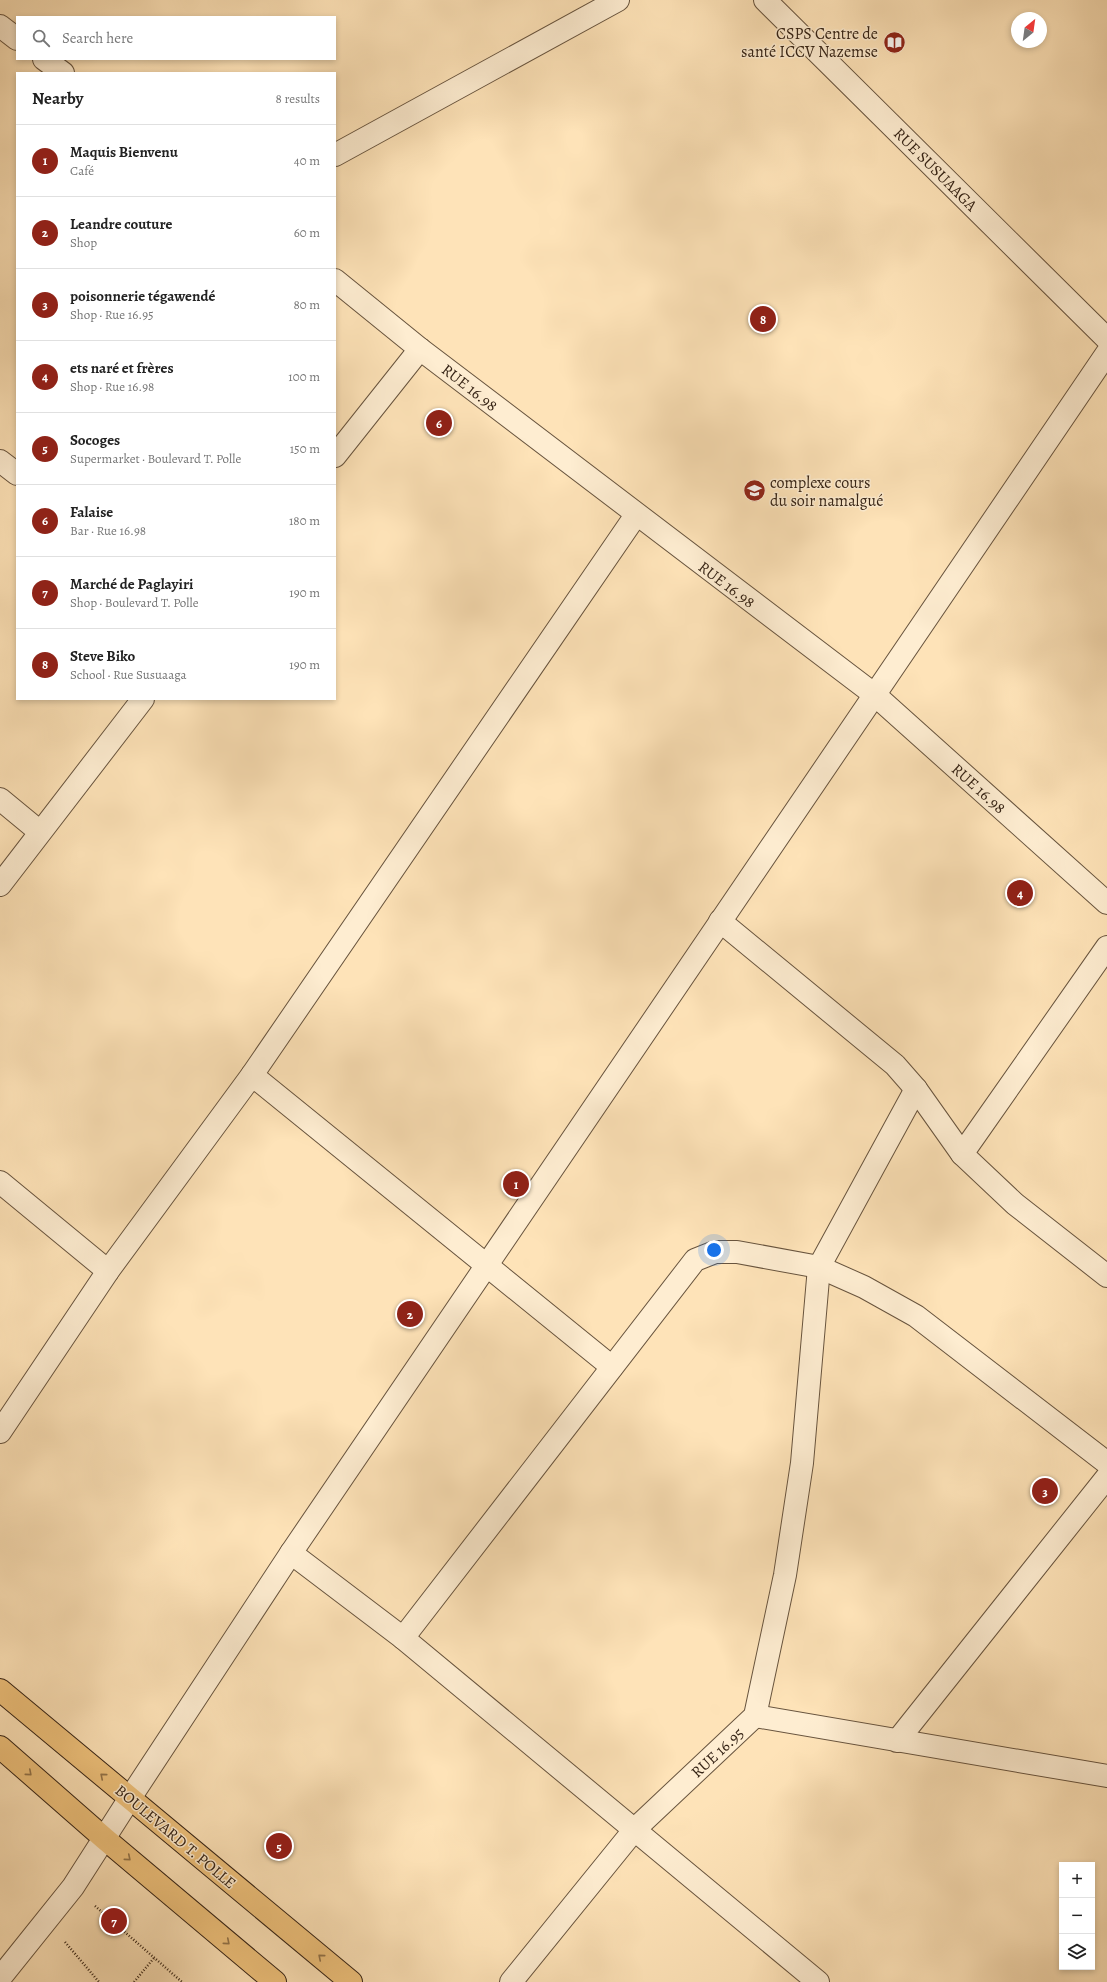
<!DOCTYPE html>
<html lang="en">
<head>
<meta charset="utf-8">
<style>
  body { margin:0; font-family:Alegreya,serif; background:#f2f2f2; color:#222 }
  .controls { position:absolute; right:12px; bottom:12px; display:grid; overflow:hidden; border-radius:0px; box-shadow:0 2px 6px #0003 }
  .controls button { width:36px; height:36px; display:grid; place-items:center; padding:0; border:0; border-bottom:1px solid #e0e0e0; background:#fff; color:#222; font:20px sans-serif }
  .compass { position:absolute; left:1011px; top:12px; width:36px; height:36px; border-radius:50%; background:#fff; box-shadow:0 2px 6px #0003; rotate:29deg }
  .you { position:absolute; left:714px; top:1250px; width:14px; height:14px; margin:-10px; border:3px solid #fff; border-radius:50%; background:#1a73e8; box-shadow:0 0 0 6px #1a73e833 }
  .badge { display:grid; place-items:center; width:26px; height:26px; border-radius:50%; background:#8f2418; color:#fff; font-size:13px; font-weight:700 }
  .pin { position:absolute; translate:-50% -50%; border:2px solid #fff; box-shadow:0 1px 4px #0006 }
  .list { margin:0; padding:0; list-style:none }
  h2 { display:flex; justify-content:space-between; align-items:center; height:52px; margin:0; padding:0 16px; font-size:17px }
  h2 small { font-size:13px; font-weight:400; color:#767676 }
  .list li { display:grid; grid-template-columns:26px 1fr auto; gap:12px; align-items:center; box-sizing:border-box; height:72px; padding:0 16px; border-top:1px solid #e0e0e0 }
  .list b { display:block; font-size:15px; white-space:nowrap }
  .list p { margin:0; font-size:13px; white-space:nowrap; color:#767676 }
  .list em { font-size:13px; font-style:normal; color:#767676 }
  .icon { flex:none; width:22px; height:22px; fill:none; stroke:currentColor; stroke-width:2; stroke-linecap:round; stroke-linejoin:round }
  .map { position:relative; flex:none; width:1107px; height:1982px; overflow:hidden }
  .search { position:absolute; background:#fff; box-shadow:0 2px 6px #0003; left:16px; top:16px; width:320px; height:44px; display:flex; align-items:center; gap:10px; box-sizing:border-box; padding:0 14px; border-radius:0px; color:#767676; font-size:15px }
  .panel { position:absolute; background:#fff; box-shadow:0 2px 6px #0003; left:16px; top:72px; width:320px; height:628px; border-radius:0px }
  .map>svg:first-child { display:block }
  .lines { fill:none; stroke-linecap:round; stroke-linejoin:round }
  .minor-casing { stroke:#68543e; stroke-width:24 }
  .trunk-casing { stroke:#362416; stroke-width:24 }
  .path { stroke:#362416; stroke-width:2.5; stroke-dasharray:1 2; stroke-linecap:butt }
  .minor { stroke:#feedd1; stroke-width:22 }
  .trunk { stroke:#efc27c; stroke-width:22 }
  .oneway { stroke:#927349 }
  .labels { text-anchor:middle; stroke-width:3; stroke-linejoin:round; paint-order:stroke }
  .poi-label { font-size:16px; fill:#362416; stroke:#feedd1; text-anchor:end }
  .street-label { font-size:16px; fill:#362416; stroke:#feedd1 }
</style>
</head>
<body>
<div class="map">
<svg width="1107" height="1982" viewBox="0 0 1107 1982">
  <rect width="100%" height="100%" fill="#fee3b8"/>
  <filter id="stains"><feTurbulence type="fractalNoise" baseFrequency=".005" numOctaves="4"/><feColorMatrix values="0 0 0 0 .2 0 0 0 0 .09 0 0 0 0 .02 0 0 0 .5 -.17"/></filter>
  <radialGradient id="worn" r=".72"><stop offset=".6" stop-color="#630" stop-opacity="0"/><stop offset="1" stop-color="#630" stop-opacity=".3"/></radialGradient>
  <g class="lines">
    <defs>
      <g id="minor">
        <polyline points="765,0 1107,339"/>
        <polyline points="0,26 17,39"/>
        <polyline points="44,59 63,73"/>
        <polyline points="335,155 618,0"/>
        <polyline points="335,280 420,349 875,695 1107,903"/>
        <polyline points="335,456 420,349"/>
        <polyline points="0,461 17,474"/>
        <polyline points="0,799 40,832"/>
        <polyline points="0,885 143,699"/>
        <polyline points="720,921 895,1065 916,1089 962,1154 1107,947"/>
        <polyline points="252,1075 612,1367"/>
        <polyline points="962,1154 1015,1204 1107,1276"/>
        <polyline points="0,1182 108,1271"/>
        <polyline points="0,1432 108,1271 252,1075 636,515"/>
        <polyline points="291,1553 403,1638 818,1982"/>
        <polyline points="403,1638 695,1260 715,1252 737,1252 819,1267 864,1287 916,1316 1107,1463"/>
        <polyline points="755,1716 1107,1776"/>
        <polyline points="897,1741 1107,1477"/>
        <polyline points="0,1978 73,1887 130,1798 291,1553 1107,353"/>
        <polyline points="511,1982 635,1829 755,1716 785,1575 802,1463 819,1267 916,1089"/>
      </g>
      <g id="trunk">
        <polyline points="0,1690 351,1982"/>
        <polyline points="0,1747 105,1839 275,1982"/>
      </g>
    </defs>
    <use href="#minor" class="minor-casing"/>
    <use href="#trunk" class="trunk-casing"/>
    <g class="path">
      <polyline points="95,1906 182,1982"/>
      <polyline points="65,1942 99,1982"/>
      <polyline points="134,1982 154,1958"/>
    </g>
    <use href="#minor" class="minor"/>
    <use href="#trunk" class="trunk"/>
  </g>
  <defs><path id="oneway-chevron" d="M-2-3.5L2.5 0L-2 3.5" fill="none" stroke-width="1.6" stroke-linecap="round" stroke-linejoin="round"/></defs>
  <g class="oneway">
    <use href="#oneway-chevron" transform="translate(29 1773) rotate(41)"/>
    <use href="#oneway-chevron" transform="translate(103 1776) rotate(-140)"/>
    <use href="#oneway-chevron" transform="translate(128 1858) rotate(40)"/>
    <use href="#oneway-chevron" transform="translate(227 1942) rotate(40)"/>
    <use href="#oneway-chevron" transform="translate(321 1957) rotate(-140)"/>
  </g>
  <defs>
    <symbol id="library-disc" viewBox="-11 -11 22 22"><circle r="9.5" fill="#8f2418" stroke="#feedd1"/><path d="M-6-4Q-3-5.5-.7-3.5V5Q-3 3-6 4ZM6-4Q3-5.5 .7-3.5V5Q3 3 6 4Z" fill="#fff"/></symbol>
    <symbol id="school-disc" viewBox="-11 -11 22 22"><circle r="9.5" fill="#8f2418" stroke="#feedd1"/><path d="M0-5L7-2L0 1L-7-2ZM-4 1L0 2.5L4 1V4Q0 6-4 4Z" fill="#fff"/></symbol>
  </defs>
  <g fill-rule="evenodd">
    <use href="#library-disc" x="882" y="30" width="25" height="25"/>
    <use href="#school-disc" x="742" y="478" width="25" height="25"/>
  </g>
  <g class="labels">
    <g class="poi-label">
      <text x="878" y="39">CSPS Centre de<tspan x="878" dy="18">santé ICCV Nazemse</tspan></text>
      <text x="770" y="488" text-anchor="start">complexe cours<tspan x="770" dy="18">du soir namalgué</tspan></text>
    </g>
    <g class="street-label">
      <text transform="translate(936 169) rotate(45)" y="6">RUE SUSUAAGA</text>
      <text transform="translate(470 387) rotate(38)" y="6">RUE 16.98</text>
      <text transform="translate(727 584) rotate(37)" y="6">RUE 16.98</text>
      <text transform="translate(979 788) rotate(42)" y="6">RUE 16.98</text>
      <text transform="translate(717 1752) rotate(-43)" y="6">RUE 16.95</text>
      <text transform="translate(176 1836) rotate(40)" y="6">BOULEVARD T. POLLE</text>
    </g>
  </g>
  <rect width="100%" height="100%" filter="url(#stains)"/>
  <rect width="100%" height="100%" fill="url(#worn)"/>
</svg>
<div class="controls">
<button>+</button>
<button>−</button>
<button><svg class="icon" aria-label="layers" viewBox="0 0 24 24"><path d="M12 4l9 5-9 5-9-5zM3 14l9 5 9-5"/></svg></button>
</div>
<svg class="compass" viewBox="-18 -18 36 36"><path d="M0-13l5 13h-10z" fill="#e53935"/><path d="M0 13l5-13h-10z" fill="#767676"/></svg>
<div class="you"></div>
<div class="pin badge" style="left:516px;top:1184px">1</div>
<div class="pin badge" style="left:410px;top:1314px">2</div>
<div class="pin badge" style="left:1045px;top:1491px">3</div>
<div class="pin badge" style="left:1020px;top:893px">4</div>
<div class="pin badge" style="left:279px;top:1846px">5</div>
<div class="pin badge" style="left:439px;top:423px">6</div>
<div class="pin badge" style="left:114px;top:1921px">7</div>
<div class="pin badge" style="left:763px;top:319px">8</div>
<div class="search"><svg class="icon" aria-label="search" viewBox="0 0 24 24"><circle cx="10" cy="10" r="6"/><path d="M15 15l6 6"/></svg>Search here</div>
<section class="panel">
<h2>Nearby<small>8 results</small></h2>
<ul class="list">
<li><span class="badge">1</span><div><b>Maquis Bienvenu</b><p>Café</p></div><em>40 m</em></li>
<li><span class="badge">2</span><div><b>Leandre couture</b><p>Shop</p></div><em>60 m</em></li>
<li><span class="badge">3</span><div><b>poisonnerie tégawendé</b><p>Shop · Rue 16.95</p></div><em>80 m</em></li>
<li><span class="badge">4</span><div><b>ets naré et frères</b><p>Shop · Rue 16.98</p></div><em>100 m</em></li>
<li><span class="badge">5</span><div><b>Socoges</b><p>Supermarket · Boulevard T. Polle</p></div><em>150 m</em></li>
<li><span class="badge">6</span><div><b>Falaise</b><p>Bar · Rue 16.98</p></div><em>180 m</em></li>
<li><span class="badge">7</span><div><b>Marché de Paglayiri</b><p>Shop · Boulevard T. Polle</p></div><em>190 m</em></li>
<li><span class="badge">8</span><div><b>Steve Biko</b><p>School · Rue Susuaaga</p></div><em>190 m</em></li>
</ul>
</section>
</div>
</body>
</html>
